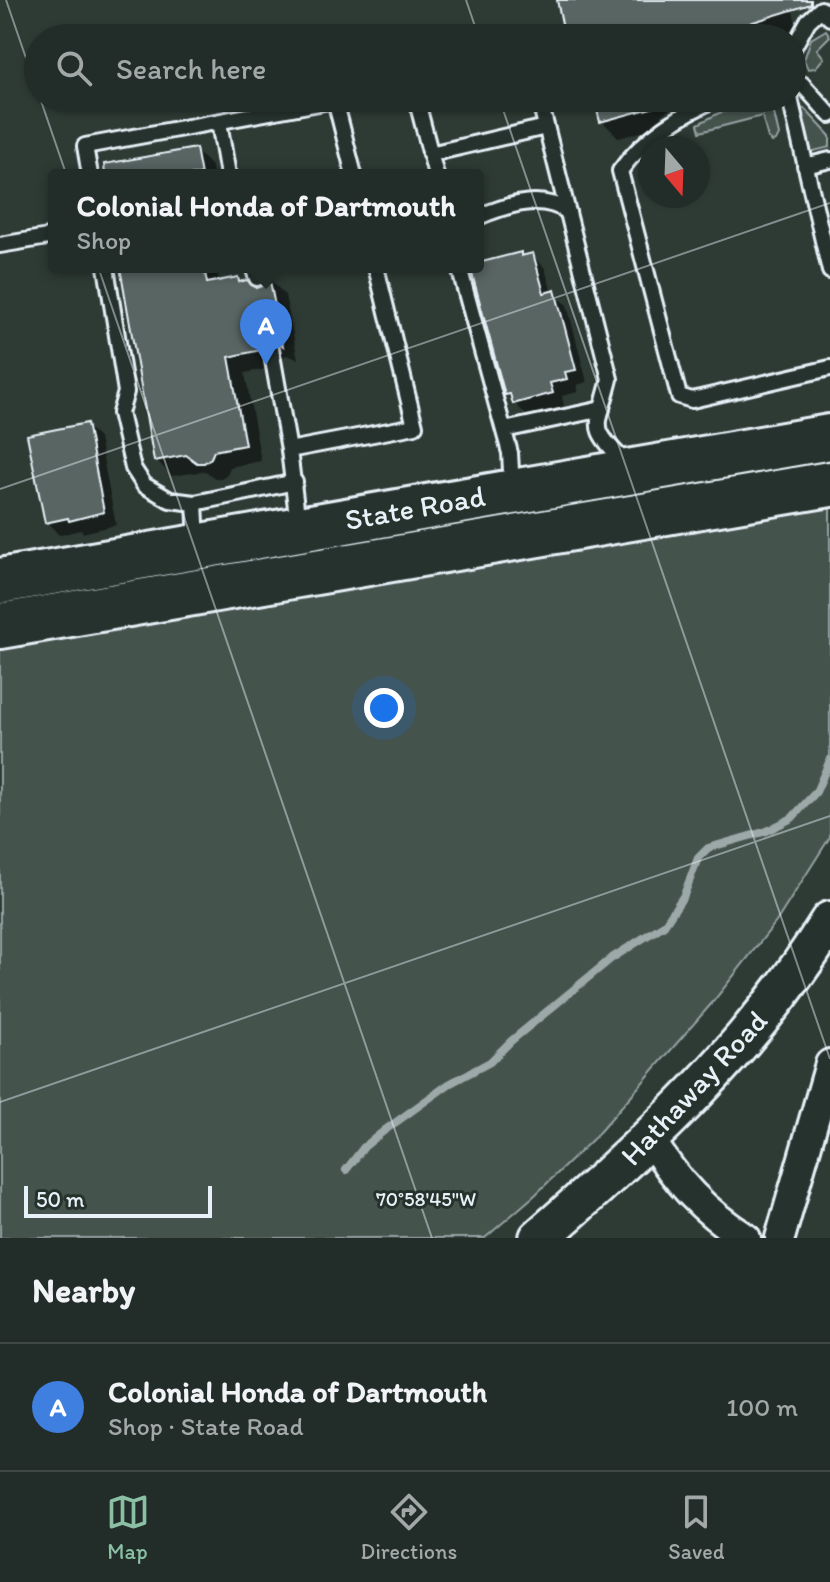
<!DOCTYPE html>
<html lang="en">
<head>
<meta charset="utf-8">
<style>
  body { margin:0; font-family:Itim,sans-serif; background:#2a3430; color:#f1f3f6 }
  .compass { position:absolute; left:638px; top:136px; width:72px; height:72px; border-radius:50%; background:#222c28; box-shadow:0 2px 6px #0004; rotate:161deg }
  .scale { position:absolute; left:24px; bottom:20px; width:188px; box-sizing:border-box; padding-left:8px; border:4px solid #e8f1f8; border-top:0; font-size:22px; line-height:28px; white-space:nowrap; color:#e8f1f8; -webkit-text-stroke:6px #26332d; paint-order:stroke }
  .you { position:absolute; left:384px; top:708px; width:28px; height:28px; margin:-20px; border:6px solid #fff; border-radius:50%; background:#1a73e8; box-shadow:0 0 0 12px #1a73e833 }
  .badge { display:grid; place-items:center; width:52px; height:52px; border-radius:50%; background:#8abfa5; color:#fff; font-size:26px; font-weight:700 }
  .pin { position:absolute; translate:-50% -66px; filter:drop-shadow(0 2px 4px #0008) }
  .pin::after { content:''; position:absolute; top:42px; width:28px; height:24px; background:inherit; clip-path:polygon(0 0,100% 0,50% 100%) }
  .popup { position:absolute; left:48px; top:169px; width:436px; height:104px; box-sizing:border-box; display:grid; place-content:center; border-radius:8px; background:#222c28; filter:drop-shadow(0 2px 6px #0005); font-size:26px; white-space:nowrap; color:#a2a7a8 }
  .popup b { font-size:30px; color:#f1f3f6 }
  .popup::after { content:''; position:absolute; left:50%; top:100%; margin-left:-16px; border:16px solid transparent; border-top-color:#222c28 }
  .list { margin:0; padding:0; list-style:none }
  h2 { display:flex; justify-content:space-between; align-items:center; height:104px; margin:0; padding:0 32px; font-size:34px }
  h2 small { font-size:26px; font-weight:400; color:#a2a7a8 }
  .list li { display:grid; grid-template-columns:52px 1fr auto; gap:24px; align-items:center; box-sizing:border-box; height:128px; padding:0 32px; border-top:2px solid #3f4845 }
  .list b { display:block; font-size:30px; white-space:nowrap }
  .list p { margin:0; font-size:26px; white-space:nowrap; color:#a2a7a8 }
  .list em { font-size:26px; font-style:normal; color:#a2a7a8 }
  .icon { flex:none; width:44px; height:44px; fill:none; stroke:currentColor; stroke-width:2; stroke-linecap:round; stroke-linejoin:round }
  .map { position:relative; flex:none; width:830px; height:1238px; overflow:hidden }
  .search { position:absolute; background:#222c28; box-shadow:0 2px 6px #0004; left:24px; right:24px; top:24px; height:88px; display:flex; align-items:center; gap:20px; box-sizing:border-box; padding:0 28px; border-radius:44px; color:#a2a7a8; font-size:30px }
  .sheet { height:232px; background:#222c28 }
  nav { display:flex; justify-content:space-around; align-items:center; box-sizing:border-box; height:112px; border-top:2px solid #3f4845; background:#222c28; font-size:22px; color:#a2a7a8 }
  nav a { display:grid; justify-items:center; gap:4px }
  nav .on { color:#8abfa5 }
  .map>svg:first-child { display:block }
  .green { fill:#45524e; stroke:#96a2a3; stroke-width:2 }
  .shadow { fill:#0007 }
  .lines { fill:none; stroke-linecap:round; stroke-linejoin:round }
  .stream { stroke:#9da8a9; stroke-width:8 }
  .building { fill:#596563; stroke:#e8f1f8; stroke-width:2 }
  .service-casing { stroke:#e8f1f8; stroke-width:20 }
  .minor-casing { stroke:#e8f1f8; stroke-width:34 }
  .secondary-casing { stroke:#e8f1f8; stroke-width:44 }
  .primary-casing { stroke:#e8f1f8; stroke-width:50 }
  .service { stroke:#26332d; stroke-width:14 }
  .minor { stroke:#26332d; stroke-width:28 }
  .secondary { stroke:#26332d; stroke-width:38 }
  .primary { stroke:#26332d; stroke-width:44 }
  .ticks { fill:none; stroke:#e8f1f8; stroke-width:2; stroke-opacity:0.45 }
  .labels { text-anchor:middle; stroke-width:6; stroke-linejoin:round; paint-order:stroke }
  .street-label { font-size:30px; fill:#e8f1f8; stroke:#26332d }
  .ticks-label { font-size:20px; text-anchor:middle; fill:#e8f1f8; stroke:#26332d; stroke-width:6; stroke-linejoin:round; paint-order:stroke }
</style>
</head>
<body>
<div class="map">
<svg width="830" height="1238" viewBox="0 0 830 1238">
  <rect width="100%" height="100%" fill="#2e3b35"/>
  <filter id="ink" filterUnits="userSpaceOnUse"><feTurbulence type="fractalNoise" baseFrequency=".0125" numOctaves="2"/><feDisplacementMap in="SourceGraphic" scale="16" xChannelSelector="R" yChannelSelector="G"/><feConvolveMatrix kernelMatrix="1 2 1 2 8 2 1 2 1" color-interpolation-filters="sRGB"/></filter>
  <g filter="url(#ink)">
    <g class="green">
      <polygon points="826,30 830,36 817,49 824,58 815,68 808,69 804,60 811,39"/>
      <polygon points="767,100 772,105 779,135 776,141 772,142 768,138 762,116 700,132 698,124 719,113"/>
      <polygon points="804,108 830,136 830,147 810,152 808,150 799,112"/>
      <polygon points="830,500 830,837 776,922 712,1003 594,1138 535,1195 485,1238 0,1238 0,643"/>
    </g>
    <g class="shadow">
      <polygon points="559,0 790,0 798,31 772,38 567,38"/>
      <polygon points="592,98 686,98 661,115 663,126 619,138 602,121 596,100"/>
      <polygon points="195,150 212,167 213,175 107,175"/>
      <polygon points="520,254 523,257 532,255 545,268 552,293 567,305 587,382 577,385 578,392 562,396 564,406 527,416 506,394"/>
      <polygon points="122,267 216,267 220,283 237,279 241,283 260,290 270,279 285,295 298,359 286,355 278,362 277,367 245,373 261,461 230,467 227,475 221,479 216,479 205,471 172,476 156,460"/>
      <polygon points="86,426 99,438 116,525 83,533 81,530 59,535 47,522"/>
    </g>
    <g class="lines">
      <polyline class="stream" points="346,1170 364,1147 385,1130 449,1084 490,1062 511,1041 612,958 664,925 684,895 698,858 708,848 767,831 792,818 816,792 830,760"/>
    </g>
    <g class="building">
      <polygon points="557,0 811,0 811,4 750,23 752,29 720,38 565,38"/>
      <polygon points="594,98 665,98 666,104 600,122"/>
      <polygon points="196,148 201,175 105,175 104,164"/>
      <polygon points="521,252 521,256 533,253 544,293 555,290 576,370 565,372 567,379 550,383 553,393 513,404 510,394 505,395 471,270 478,268 478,263"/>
      <polygon points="120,267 204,267 207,283 238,277 239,282 247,280 256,288 264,285 267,276 269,276 283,346 275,340 268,339 262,345 261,350 229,357 245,445 214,451 211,458 204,463 197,463 186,455 154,461"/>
      <polygon points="87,423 104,512 69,521 68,518 45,523 27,435"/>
    </g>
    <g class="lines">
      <defs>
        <g id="service">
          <polyline points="792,50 808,21 821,9 830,18"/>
          <polyline points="792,81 802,84 830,115"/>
          <polyline points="416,98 436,175"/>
          <path d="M539,98l71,281c-13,53 -23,45 19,87"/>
          <path d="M719,98c-35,14 -77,41 -99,73l59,225 13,4 138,-32"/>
          <polyline points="790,98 830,271"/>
          <polyline points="219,122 228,175"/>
          <polyline points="430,154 546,127"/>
          <polyline points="805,166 830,160"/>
          <polyline points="90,175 85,146 335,100 354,175"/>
          <path d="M478,217c29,-12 63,-24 90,-5"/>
          <polyline points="0,245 54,236"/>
          <polyline points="106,267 126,392 120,413 133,468 144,485 170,500 195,503 197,542"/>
          <polyline points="253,267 257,278"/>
          <polyline points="459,267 510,453 512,488"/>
          <polyline points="271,349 289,450"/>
          <polyline points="504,430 602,409"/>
          <polyline points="195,503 295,482"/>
          <polyline points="298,524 289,450 415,426 376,267"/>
        </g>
        <g id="minor">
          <path d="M650,1139c27,43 53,72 96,99"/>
          <polyline points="780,1238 830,1064"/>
        </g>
        <path id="secondary" d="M539,1238c111,-97 213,-191 291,-317"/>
        <g id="primary">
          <polyline points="0,581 830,437"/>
          <polyline points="0,626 830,484"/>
        </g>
      </defs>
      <use href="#service" class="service-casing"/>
      <use href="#minor" class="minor-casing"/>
      <use href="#secondary" class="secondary-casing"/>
      <use href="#primary" class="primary-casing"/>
      <use href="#service" class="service"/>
      <use href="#minor" class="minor"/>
      <use href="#secondary" class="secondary"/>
      <use href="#primary" class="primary"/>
    </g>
  </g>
  <path class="ticks" d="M6,0l32,93M466,0l13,38M40,98l392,1140M499,98l331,961M0,489l830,-286M0,1102l830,-286"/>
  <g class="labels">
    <g class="street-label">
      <text transform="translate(415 508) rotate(-10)" y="10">State Road</text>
      <text transform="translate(694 1088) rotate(-47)" y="10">Hathaway Road</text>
    </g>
  </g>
  <g class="ticks-label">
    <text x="426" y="1206">70°58'45"W</text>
  </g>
</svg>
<svg class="compass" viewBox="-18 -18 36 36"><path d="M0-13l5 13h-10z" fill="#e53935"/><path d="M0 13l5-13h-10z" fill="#a2a7a8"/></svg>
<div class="scale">50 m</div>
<div class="you"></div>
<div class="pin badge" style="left:266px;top:365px;background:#3f7fe0">A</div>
<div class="popup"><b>Colonial Honda of Dartmouth</b>Shop</div>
<div class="search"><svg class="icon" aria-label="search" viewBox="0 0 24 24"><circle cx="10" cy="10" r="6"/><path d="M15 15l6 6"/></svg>Search here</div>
</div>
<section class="sheet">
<h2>Nearby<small></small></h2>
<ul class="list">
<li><span class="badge" style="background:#3f7fe0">A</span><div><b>Colonial Honda of Dartmouth</b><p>Shop · State Road</p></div><em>100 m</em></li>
</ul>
</section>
<nav>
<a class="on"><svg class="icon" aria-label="map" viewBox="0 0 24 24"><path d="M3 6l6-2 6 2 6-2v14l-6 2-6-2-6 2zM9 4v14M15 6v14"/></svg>Map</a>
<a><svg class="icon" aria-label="directions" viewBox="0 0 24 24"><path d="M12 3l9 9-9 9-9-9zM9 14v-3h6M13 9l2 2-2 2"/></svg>Directions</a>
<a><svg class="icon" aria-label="saved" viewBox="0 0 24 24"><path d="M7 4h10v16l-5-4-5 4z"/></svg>Saved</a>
</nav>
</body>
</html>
